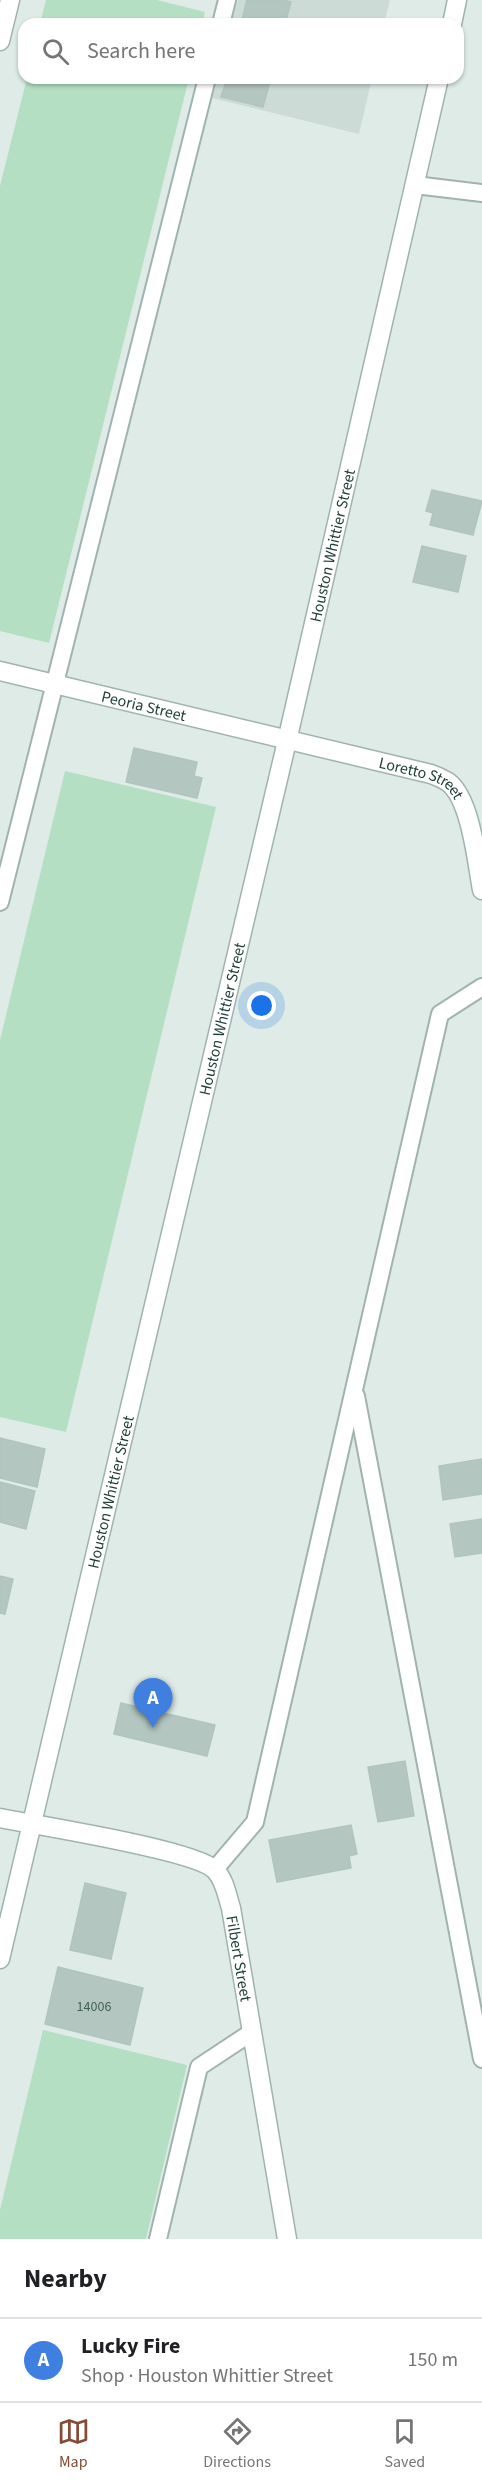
<!DOCTYPE html>
<html lang="en">
<head>
<meta charset="utf-8">
<style>
  body { margin:0; font-family:"Source Sans 3",sans-serif; background:#f6f6f6; color:#202124 }
  .you { position:absolute; left:262px; top:1006px; width:21px; height:21px; margin:-15px; border:4px solid #fff; border-radius:50%; background:#1a73e8; box-shadow:0 0 0 9px #1a73e833 }
  .badge { display:grid; place-items:center; width:39px; height:39px; border-radius:50%; background:#844c34; color:#fff; font-size:20px; font-weight:700 }
  .pin { position:absolute; translate:-50% -50px; filter:drop-shadow(0 2px 3px #0008) }
  .pin::after { content:''; position:absolute; top:32px; width:21px; height:18px; background:inherit; clip-path:polygon(0 0,100% 0,50% 100%) }
  .list { margin:0; padding:0; list-style:none }
  h2 { display:flex; justify-content:space-between; align-items:center; height:78px; margin:0; padding:0 24px; font-size:26px }
  h2 small { font-size:20px; font-weight:400; color:#757577 }
  .list li { display:grid; grid-template-columns:39px 1fr auto; gap:18px; align-items:center; box-sizing:border-box; height:84px; padding:0 24px; border-top:2px solid #e0e0e0 }
  .list b { display:block; font-size:22px; white-space:nowrap }
  .list p { margin:0; font-size:20px; white-space:nowrap; color:#757577 }
  .list em { font-size:20px; font-style:normal; color:#757577 }
  .icon { flex:none; width:33px; height:33px; fill:none; stroke:currentColor; stroke-width:2; stroke-linecap:round; stroke-linejoin:round }
  .map { position:relative; flex:none; width:482px; height:2239px; overflow:hidden }
  .search { position:absolute; background:#fff; box-shadow:0 2px 4px #0004; left:18px; right:18px; top:18px; height:66px; display:flex; align-items:center; gap:15px; box-sizing:border-box; padding:0 21px; border-radius:18px; color:#757577; font-size:22px }
  .sheet { height:162px; background:#fff }
  nav { display:flex; justify-content:space-around; align-items:center; box-sizing:border-box; height:84px; border-top:2px solid #e0e0e0; background:#fff; font-size:16px; color:#757577 }
  nav a { display:grid; justify-items:center; gap:3px }
  nav .on { color:#844c34 }
  .map>svg:first-child { display:block }
  .built { fill:#ccdbd5 }
  .green { fill:#b4dfc3 }
  .building { fill:#b3c6bf; stroke:#b0c5be; stroke-width:1.5 }
  .lines { fill:none; stroke-linecap:round; stroke-linejoin:round }
  .service-casing { stroke:#a1b3ae; stroke-width:20 }
  .minor-casing { stroke:#a1b3ae; stroke-width:21 }
  .tertiary-casing { stroke:#a1b3ae; stroke-width:21 }
  .service { stroke:#fff; stroke-width:16 }
  .minor { stroke:#fff; stroke-width:18 }
  .tertiary { stroke:#fff; stroke-width:18 }
  .labels { text-anchor:middle; stroke-width:5; stroke-linejoin:round; paint-order:stroke }
  .number-label { font-size:14px; fill:#435f58 }
  .street-label { font-size:16px; fill:#1e3d36; stroke:#eff8f4 }
</style>
</head>
<body>
<div class="map">
<svg width="482" height="2239" viewBox="0 0 482 2239">
  <rect width="100%" height="100%" fill="#deebe6"/>
  <g class="built">
    <polygon points="238,0 390,0 384,24 231,24"/>
    <polygon points="217,78 372,78 359,134 212,98"/>
  </g>
  <g class="green">
    <polygon points="46,0 157,0 205,12 202,24 40,24"/>
    <polygon points="27,78 189,78 49,643 0,631 0,186"/>
    <polygon points="65,771 216,807 66,1432 0,1417 0,1040"/>
    <polygon points="43,2030 187,2065 146,2239 0,2239 0,2210"/>
  </g>
  <g class="building">
    <polygon points="247,0 283,0 291,2 285,24 241,24"/>
    <polygon points="227,78 271,78 263,107 221,97"/>
    <polygon points="432,490 482,501 473,535 430,525 433,513 426,511"/>
    <polygon points="422,546 466,556 458,592 413,582"/>
    <polygon points="134,748 197,762 194,776 202,778 197,798 126,782"/>
    <polygon points="0,1438 45,1449 37,1487 0,1478"/>
    <polygon points="482,1459 482,1494 443,1500 439,1466"/>
    <polygon points="0,1482 35,1491 26,1529 0,1522"/>
    <polygon points="482,1519 482,1553 455,1557 450,1524"/>
    <polygon points="0,1576 13,1579 5,1614 0,1613"/>
    <polygon points="121,1703 215,1725 207,1756 114,1734"/>
    <polygon points="405,1761 414,1816 378,1822 368,1767"/>
    <polygon points="351,1825 357,1854 349,1856 351,1868 277,1882 269,1840"/>
    <polygon points="85,1883 126,1893 111,1959 70,1950"/>
    <polygon points="58,1967 143,1988 130,2045 45,2024"/>
  </g>
  <g class="lines">
    <defs>
      <g id="service">
        <polyline points="221,24 227,0"/>
        <polyline points="415,185 482,193"/>
        <polyline points="0,902 207,78"/>
        <polyline points="356,1396 482,2059"/>
        <polyline points="215,1869 255,1822 440,1014 482,987"/>
        <polyline points="158,2239 199,2067 252,2032"/>
      </g>
      <g id="minor">
        <polyline points="0,41 10,0"/>
        <path id="s1" d="M0,671l431,103c6,2 12,5 17,8 23,17 29,81 34,108"/>
        <path id="s2" d="M0,1818c36,7 196,32 215,52 10,10 12,26 16,38l56,331"/>
      </g>
      <g id="tertiary">
        <polyline points="452,24 457,0"/>
        <path id="s3" d="M0,1959l287,-1218 152,-663"/>
      </g>
    </defs>
    <use href="#service" class="service-casing"/>
    <use href="#minor" class="minor-casing"/>
    <use href="#tertiary" class="tertiary-casing"/>
    <use href="#service" class="service"/>
    <use href="#minor" class="minor"/>
    <use href="#tertiary" class="tertiary"/>
  </g>
  <g class="labels">
    <g class="number-label">
      <text x="94" y="2011">14006</text>
    </g>
    <g class="street-label">
      <text dy="6" stroke="none"><textPath href="#s3" startOffset="1452">Houston Whittier Street</textPath></text>
      <text dy="6" stroke="none"><textPath href="#s1" startOffset="148">Peoria Street</textPath></text>
      <text dy="6" stroke="none"><textPath href="#s1" startOffset="436">Loretto Street</textPath></text>
      <text dy="6" stroke="none"><textPath href="#s3" startOffset="966">Houston Whittier Street</textPath></text>
      <text dy="6" stroke="none"><textPath href="#s3" startOffset="480">Houston Whittier Street</textPath></text>
      <text dy="6" stroke="none"><textPath href="#s2" startOffset="315">Filbert Street</textPath></text>
    </g>
  </g>
</svg>
<div class="you"></div>
<div class="pin badge" style="left:153px;top:1728px;background:#3f7fe0">A</div>
<div class="search"><svg class="icon" aria-label="search" viewBox="0 0 24 24"><circle cx="10" cy="10" r="6"/><path d="M15 15l6 6"/></svg>Search here</div>
</div>
<section class="sheet">
<h2>Nearby<small></small></h2>
<ul class="list">
<li><span class="badge" style="background:#3f7fe0">A</span><div><b>Lucky Fire</b><p>Shop · Houston Whittier Street</p></div><em>150 m</em></li>
</ul>
</section>
<nav>
<a class="on"><svg class="icon" aria-label="map" viewBox="0 0 24 24"><path d="M3 6l6-2 6 2 6-2v14l-6 2-6-2-6 2zM9 4v14M15 6v14"/></svg>Map</a>
<a><svg class="icon" aria-label="directions" viewBox="0 0 24 24"><path d="M12 3l9 9-9 9-9-9zM9 14v-3h6M13 9l2 2-2 2"/></svg>Directions</a>
<a><svg class="icon" aria-label="saved" viewBox="0 0 24 24"><path d="M7 4h10v16l-5-4-5 4z"/></svg>Saved</a>
</nav>
</body>
</html>
